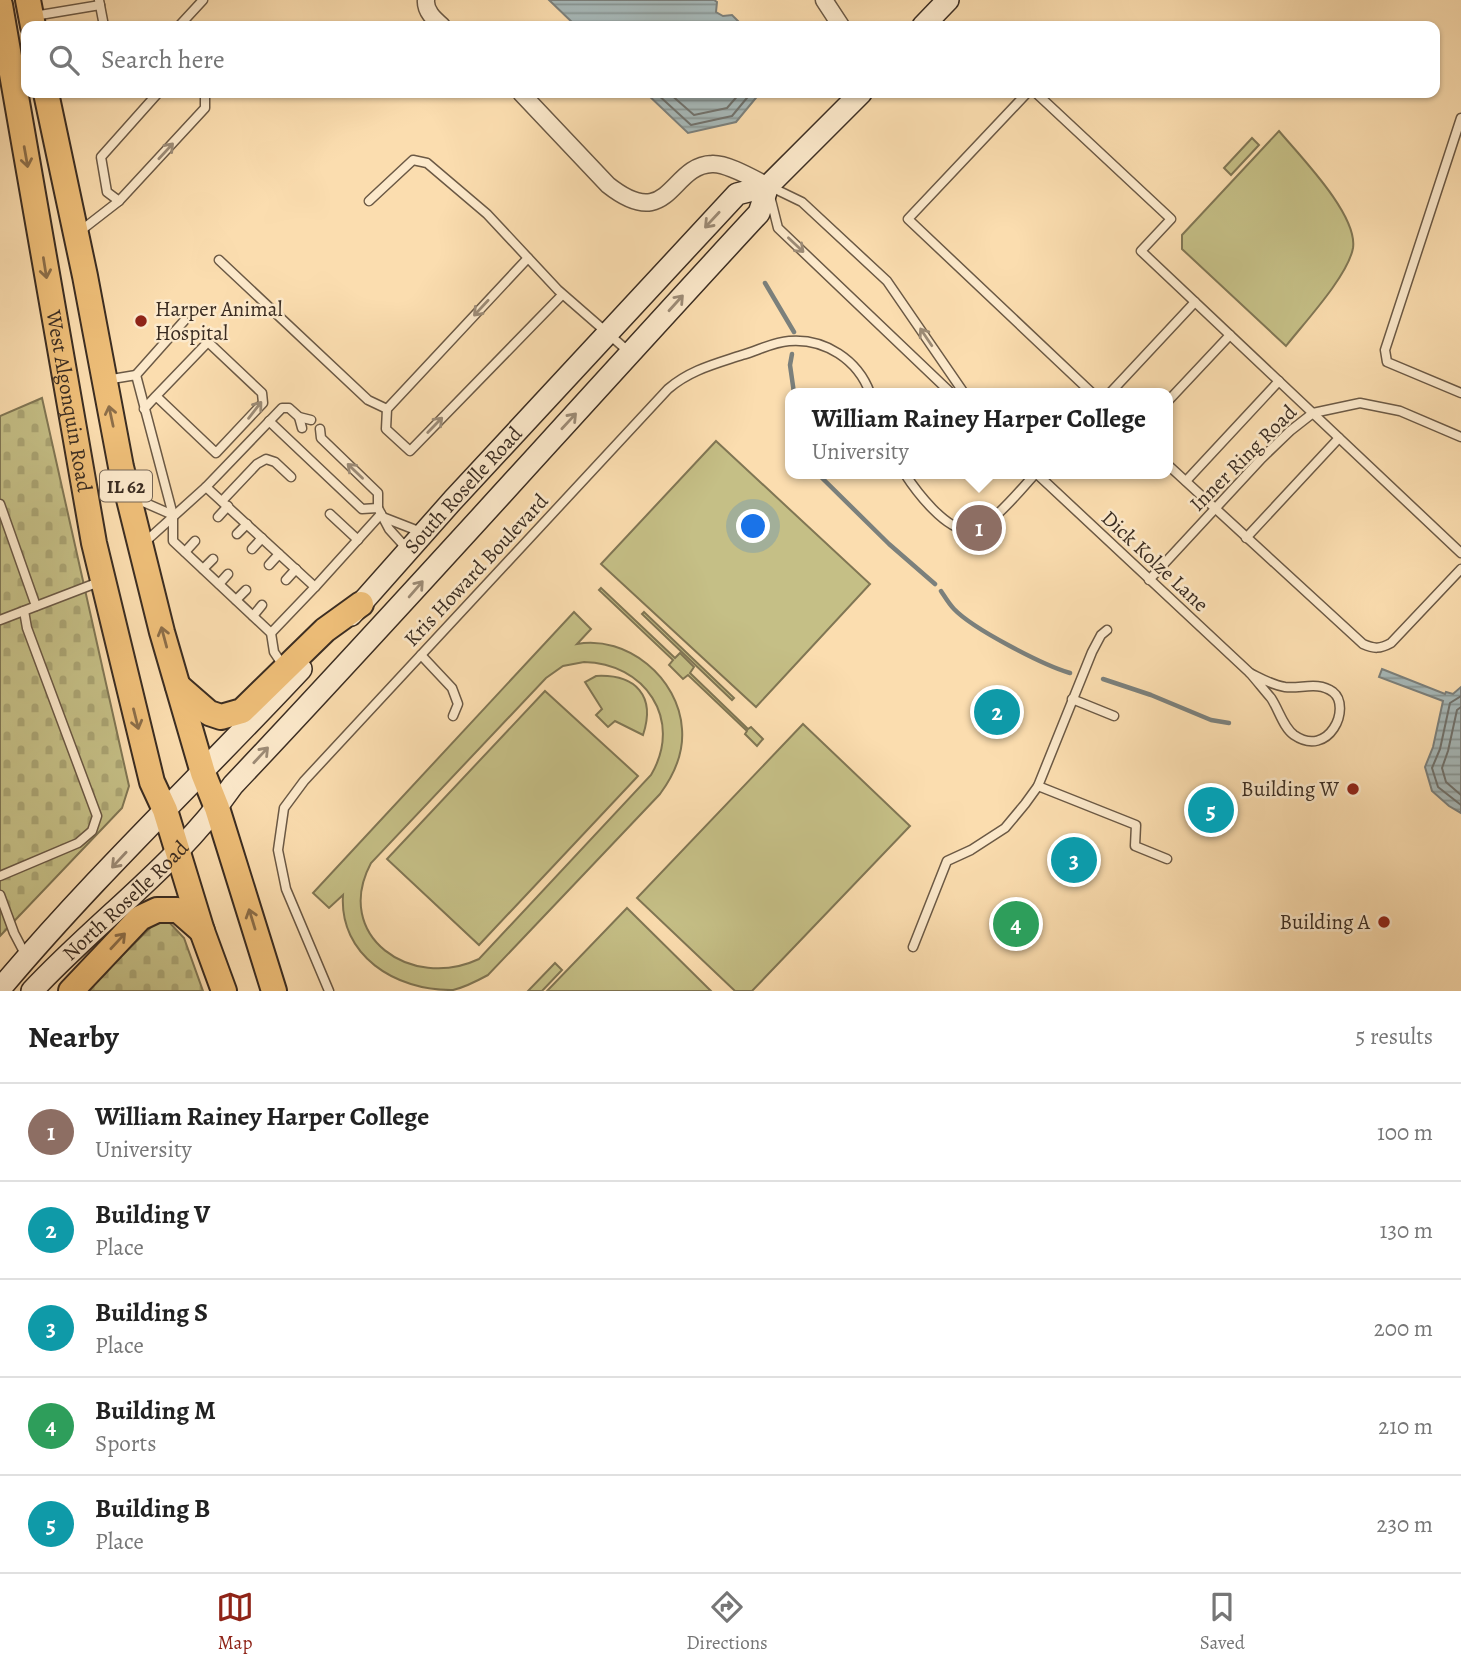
<!DOCTYPE html>
<html lang="en">
<head>
<meta charset="utf-8">
<style>
  body { margin:0; font-family:Alegreya,serif; background:#f6f6f6; color:#222 }
  .you { position:absolute; left:754px; top:527px; width:24px; height:24px; margin:-18px; border:5px solid #fff; border-radius:50%; background:#1a73e8; box-shadow:0 0 0 10px #1a73e833 }
  .badge { display:grid; place-items:center; width:46px; height:46px; border-radius:50%; background:#8f2418; color:#fff; font-size:23px; font-weight:700 }
  .pin { position:absolute; translate:-50% -50%; border:4px solid #fff; box-shadow:0 2px 7px #0006 }
  .popup { position:absolute; left:785px; top:388px; width:388px; height:91px; box-sizing:border-box; display:grid; place-content:center; border-radius:14px; background:#fff; filter:drop-shadow(0 2px 5px #0005); font-size:23px; white-space:nowrap; color:#767676 }
  .popup b { font-size:26px; color:#222 }
  .popup::after { content:''; position:absolute; left:50%; top:100%; margin-left:-14px; border:14px solid transparent; border-top-color:#fff }
  .list { margin:0; padding:0; list-style:none }
  h2 { display:flex; justify-content:space-between; align-items:center; height:91px; margin:0; padding:0 28px; font-size:30px }
  h2 small { font-size:23px; font-weight:400; color:#767676 }
  .list li { display:grid; grid-template-columns:46px 1fr auto; gap:21px; align-items:center; box-sizing:border-box; height:98px; padding:0 28px; border-top:2px solid #e0e0e0 }
  .list b { display:block; font-size:26px; white-space:nowrap }
  .list p { margin:0; font-size:23px; white-space:nowrap; color:#767676 }
  .list em { font-size:23px; font-style:normal; color:#767676 }
  .icon { flex:none; width:38px; height:38px; fill:none; stroke:currentColor; stroke-width:2; stroke-linecap:round; stroke-linejoin:round }
  .map { position:relative; flex:none; width:1461px; height:991px; overflow:hidden }
  .search { position:absolute; background:#fff; box-shadow:0 2px 5px #0004; left:21px; right:21px; top:21px; height:77px; display:flex; align-items:center; gap:18px; box-sizing:border-box; padding:0 24px; border-radius:14px; color:#767676; font-size:26px }
  .sheet { height:581px; background:#fff }
  nav { display:flex; justify-content:space-around; align-items:center; box-sizing:border-box; height:98px; border-top:2px solid #e0e0e0; background:#fff; font-size:19px; color:#767676 }
  nav a { display:grid; justify-items:center; gap:4px }
  nav .on { color:#8f2418 }
  .map>svg:first-child { display:block }
  .grass { fill:#c5bf86; stroke:#807654; stroke-width:2; fill-rule:evenodd }
  .cemetery { fill:url(#cemetery-stones); stroke:#807654; stroke-width:2 }
  .water { fill:url(#water-rules); stroke:#7b807c; stroke-width:2 }
  .lines { fill:none; stroke-linecap:round; stroke-linejoin:round }
  .shore { stroke:#70726d; stroke-width:2 }
  .stream { stroke:#7b807c; stroke-width:4.5 }
  .lane-casing { stroke:#6b5945; stroke-width:11 }
  .street-casing { stroke:#6b5945; stroke-width:19 }
  .secondary-casing { stroke:#3b2d22; stroke-width:24 }
  .primary-casing { stroke:#3b2d22; stroke-width:28 }
  .lane { stroke:#fce9cb; stroke-width:8 }
  .street { stroke:#fce9cb; stroke-width:16 }
  .secondary { stroke:#fce9cb; stroke-width:21 }
  .primary { stroke:#eebe78; stroke-width:24 }
  .oneway { stroke:#9c8b76 }
  .oneway2 { stroke:#8c6e49 }
  .poi-dot { fill:#8f2418; stroke:#fce9cb; stroke-width:2.5 }
  .labels { text-anchor:middle; stroke-width:5; stroke-linejoin:round; paint-order:stroke }
  .shield { fill:#fce9cb; stroke:#756555; stroke-width:2 }
  .shield-label { font-size:19px; font-weight:bold; fill:#3b2d22 }
  .poi-label { font-size:21px; fill:#3b2d22; stroke:#fce9cb; text-anchor:end }
  .street-label { font-size:21px; fill:#3b2d22; stroke:#fce9cb }
</style>
</head>
<body>
<div class="map">
<svg width="1461" height="991" viewBox="0 0 1461 991">
  <defs>
    <pattern id="cemetery-stones" width="16" height="16" patternUnits="userSpaceOnUse" patternTransform="scale(1.75)"><rect width="16" height="16" fill="#c5bf86"/><path d="M2 7V4a2 2 0 0 1 4 0v3zM10 15v-3a2 2 0 0 1 4 0v3z" fill="#aaa473"/></pattern>
    <pattern id="water-rules" width="6" height="5" patternUnits="userSpaceOnUse" patternTransform="scale(1.75)"><rect width="6" height="5" fill="#a6b8b8"/><path d="M0 2.5h6" fill="none" stroke="#889695"/></pattern>
  </defs>
  <rect width="100%" height="100%" fill="#fbddaf"/>
  <filter id="stains"><feTurbulence type="fractalNoise" baseFrequency=".00286" numOctaves="4"/><feColorMatrix values="0 0 0 0 .2 0 0 0 0 .09 0 0 0 0 .02 0 0 0 .5 -.17"/></filter>
  <radialGradient id="worn" r=".72"><stop offset=".6" stop-color="#630" stop-opacity="0"/><stop offset="1" stop-color="#630" stop-opacity=".3"/></radialGradient>
  <g class="grass">
    <path d="M1279,131c21,25 79,84 74,117 -5,28 -49,75 -67,98l-104,-97v-14z"/>
    <polygon points="1252,138 1259,145 1231,175 1224,168"/>
    <polygon points="716,441 870,584 756,707 601,564"/>
    <polygon points="601,588 675,658 680,653 694,667 690,673 748,729 751,727 763,739 757,746 745,734 747,731 688,675 683,679 669,665 673,660 599,590"/>
    <path d="M574,612l17,17 -14,15c50,-9 102,34 105,85 2,25 -8,46 -22,65l-172,181c-11,6 -22,12 -35,15 -58,1 -114,-35 -110,-95l-14,13 -16,-15zM584,662c60,1 100,57 67,113l-172,184c-68,32 -147,-23 -108,-96l175,-185 17,-12z"/>
    <polygon points="644,612 734,698 732,700 642,614"/>
    <path d="M596,676c40,-2 60,20 47,59l-28,-14 -7,6 -12,-12 6,-6 -17,-27z"/>
    <polygon points="545,691 638,776 479,945 387,859"/>
    <polygon points="803,724 910,826 752,991 735,991 637,898"/>
    <polygon points="627,908 711,991 547,991"/>
    <polygon points="555,963 562,970 542,991 528,991"/>
  </g>
  <g class="cemetery">
    <polygon points="42,398 129,786 122,808 0,936 0,416"/>
    <polygon points="168,921 184,938 203,991 86,991 155,923"/>
  </g>
  <g class="water">
    <polygon points="549,0 714,0 717,2 716,12 723,16 732,15 743,26 576,26"/>
    <polygon points="646,93 760,93 736,122 688,133"/>
    <polygon points="1382,669 1445,694 1446,692 1453,694 1461,687 1461,813 1449,806 1432,791 1425,767 1433,747 1443,701 1379,677"/>
  </g>
  <g class="lines">
    <g class="shore">
      <polyline points="656,93 691,125 732,116 751,93"/>
      <polyline points="669,93 694,115 727,108 740,93"/>
      <polyline points="1461,696 1450,703 1440,749 1432,768 1438,787 1461,805"/>
      <polyline points="1461,707 1457,710 1448,751 1442,768 1446,782 1461,795"/>
    </g>
    <g class="stream">
      <polyline points="765,283 794,332"/>
      <polyline points="792,354 790,365 794,393"/>
      <polyline points="818,474 889,544 935,584"/>
      <path d="M941,591c4,6 8,13 13,18 19,20 89,56 116,64"/>
      <polyline points="1103,679 1151,695 1211,720 1229,723"/>
    </g>
    <defs>
      <g id="lane">
        <polyline points="99,0 104,26"/>
        <polyline points="34,16 100,5"/>
        <polyline points="179,26 203,0"/>
        <polyline points="1027,93 908,219 1092,393"/>
        <polyline points="1036,93 1171,219 1141,251 1461,553"/>
        <polyline points="1461,118 1385,350 1387,362 1461,393"/>
        <polyline points="771,187 802,202 887,281 964,393"/>
        <polyline points="770,196 778,228 951,393"/>
        <polyline points="119,201 107,192 101,157 158,93"/>
        <polyline points="369,201 413,160 427,163 487,214 558,290 628,351"/>
        <polyline points="79,232 119,201 205,108 205,93"/>
        <polyline points="528,258 387,409 386,429 410,451 562,295"/>
        <polyline points="219,260 368,400 387,409"/>
        <polyline points="136,375 184,321"/>
        <polyline points="106,380 136,375 173,515 173,541 271,633 274,652 284,667"/>
        <polyline points="1110,393 1195,302"/>
        <polyline points="1168,401 1230,335"/>
        <polyline points="144,409 156,396 216,453 263,403 262,393 208,342 156,396"/>
        <polyline points="299,417 302,428"/>
        <polyline points="269,421 362,509 378,508 389,529 408,550"/>
        <polyline points="320,429 321,438 378,493 378,508"/>
        <path d="M1168,465l195,179c11,5 17,5 28,-1l70,-74"/>
        <path d="M905,474c11,17 41,57 64,56 20,0 53,-42 66,-56"/>
        <polyline points="1037,474 1250,673"/>
        <polyline points="1186,481 1279,381"/>
        <polyline points="206,487 315,587 271,633"/>
        <polyline points="134,498 173,515"/>
        <polyline points="222,501 257,464 266,459 275,462 291,477"/>
        <polyline points="0,504 36,606"/>
        <polyline points="330,514 358,540"/>
        <polyline points="218,517 228,506"/>
        <polyline points="385,518 421,532"/>
        <polyline points="237,534 247,524"/>
        <polyline points="1246,538 1339,438"/>
        <polyline points="145,542 206,487 282,408 289,408 299,417 311,420"/>
        <polyline points="252,549 262,538"/>
        <polyline points="185,552 195,541"/>
        <polyline points="269,565 279,554"/>
        <polyline points="203,569 213,559"/>
        <polyline points="286,580 296,569"/>
        <polyline points="1149,580 1262,458 1290,431 1313,413 1360,403 1400,411 1461,437"/>
        <polyline points="219,584 228,574"/>
        <polyline points="315,587 381,514"/>
        <polyline points="236,600 246,590"/>
        <polyline points="253,616 262,605"/>
        <polyline points="0,620 99,582"/>
        <polyline points="421,655 452,688 458,704 453,716"/>
        <path d="M1250,673c12,6 22,12 35,14 16,2 33,-6 48,5 19,15 -4,67 -39,43 -11,-8 -15,-25 -23,-37 -7,-8 -14,-17 -21,-25z"/>
        <polyline points="1072,699 1114,716"/>
        <polyline points="1038,786 1136,825 1135,846 1167,859"/>
        <polyline points="0,876 78,843 92,831 97,816 27,628 24,611"/>
        <polyline points="0,895 14,933 26,956"/>
        <polyline points="913,947 947,861 971,850 1005,828 1025,804 1038,786 1092,652 1101,635 1107,630"/>
        <path d="M329,991l-43,-102 -8,-39 6,-42 20,-27 364,-392c22,-19 47,-25 74,-34 15,-4 31,-13 47,-14 36,-3 69,19 81,52"/>
      </g>
      <g id="street">
        <path d="M426,0c-1,11 8,19 16,26"/>
        <polyline points="824,0 841,26"/>
        <path d="M521,93l87,92c62,49 62,-20 104,-21 15,-1 42,15 56,22"/>
      </g>
      <g id="secondary">
        <polyline points="923,26 948,0"/>
        <path id="s1" d="M351,615l102,-115 284,-306 31,-8"/>
        <path d="M0,989c94,-112 201,-213 301,-320"/>
        <path id="s2" d="M32,991c65,-70 146,-127 201,-206 178,-188 350,-382 526,-572l9,-27 93,-93"/>
      </g>
      <g id="primary">
        <polyline points="28,0 33,26"/>
        <path id="s3" d="M0,5l94,538 58,239 13,28 37,121 22,60"/>
        <polyline points="46,93 85,276 121,467 162,632 203,773 217,808 274,991"/>
        <polyline points="178,686 209,713 221,717 242,711 325,630 361,604"/>
        <polyline points="71,991 140,918 157,910 178,910 202,931"/>
      </g>
    </defs>
    <use href="#lane" class="lane-casing"/>
    <use href="#street" class="street-casing"/>
    <use href="#secondary" class="secondary-casing"/>
    <use href="#primary" class="primary-casing"/>
    <use href="#lane" class="lane"/>
    <use href="#street" class="street"/>
    <use href="#secondary" class="secondary"/>
    <use href="#primary" class="primary"/>
  </g>
  <defs><path id="oneway-shaft" d="M-6 0H5M1.5-3L5.5 0L1.5 3" fill="none" stroke-width="1.6" stroke-linecap="round" stroke-linejoin="round" transform="scale(1.75)"/></defs>
  <g class="oneway">
    <use href="#oneway-shaft" transform="translate(166 151) rotate(-47)"/>
    <use href="#oneway-shaft" transform="translate(712 220) rotate(133)"/>
    <use href="#oneway-shaft" transform="translate(796 245) rotate(43)"/>
    <use href="#oneway-shaft" transform="translate(676 303) rotate(-48)"/>
    <use href="#oneway-shaft" transform="translate(481 308) rotate(133)"/>
    <use href="#oneway-shaft" transform="translate(926 337) rotate(-124)"/>
    <use href="#oneway-shaft" transform="translate(255 410) rotate(-52)"/>
    <use href="#oneway-shaft" transform="translate(569 421) rotate(-47)"/>
    <use href="#oneway-shaft" transform="translate(435 425) rotate(-46)"/>
    <use href="#oneway-shaft" transform="translate(355 471) rotate(-136)"/>
    <use href="#oneway-shaft" transform="translate(416 589) rotate(-49)"/>
    <use href="#oneway-shaft" transform="translate(261 755) rotate(-47)"/>
    <use href="#oneway-shaft" transform="translate(119 860) rotate(133)"/>
  </g>
  <g class="oneway2">
    <use href="#oneway-shaft" transform="translate(26 157) rotate(80)"/>
    <use href="#oneway-shaft" transform="translate(45 268) rotate(81)"/>
    <use href="#oneway-shaft" transform="translate(111 416) rotate(-102)"/>
    <use href="#oneway-shaft" transform="translate(164 637) rotate(-105)"/>
    <use href="#oneway-shaft" transform="translate(136 719) rotate(76)"/>
    <use href="#oneway-shaft" transform="translate(252 919) rotate(-107)"/>
    <use href="#oneway-shaft" transform="translate(118 941) rotate(-47)"/>
  </g>
  <g class="poi-dot">
    <circle cx="141" cy="321" r="7"/>
    <circle cx="1353" cy="789" r="7"/>
    <circle cx="1384" cy="922" r="7"/>
  </g>
  <g class="labels">
    <rect class="shield" x="100" y="470.5" width="52" height="31" rx="5"/>
    <g class="shield-label">
      <text x="126" y="493">IL 62</text>
    </g>
    <g class="poi-label">
      <text x="155" y="316" text-anchor="start">Harper Animal<tspan x="155" dy="24">Hospital</tspan></text>
      <text x="1339" y="796">Building W</text>
      <text x="1370" y="929">Building A</text>
    </g>
    <g class="street-label">
      <text dy="7" stroke="none"><textPath href="#s3" startOffset="402">West Algonquin Road</textPath></text>
      <text transform="translate(1243 458) rotate(-45)" y="7">Inner Ring Road</text>
      <text dy="7" stroke="none"><textPath href="#s1" startOffset="168">South Roselle Road</textPath></text>
      <text transform="translate(1155 561) rotate(43)" y="7">Dick Kolze Lane</text>
      <text transform="translate(476 570) rotate(-47)" y="7">Kris Howard Boulevard</text>
      <text dy="7" stroke="none"><textPath href="#s2" startOffset="130">North Roselle Road</textPath></text>
    </g>
  </g>
  <rect width="100%" height="100%" filter="url(#stains)"/>
  <rect width="100%" height="100%" fill="url(#worn)"/>
</svg>
<div class="you"></div>
<div class="pin badge" style="left:979px;top:528px;background:#8d6e63">1</div>
<div class="popup"><b>William Rainey Harper College</b>University</div>
<div class="pin badge" style="left:997px;top:712px;background:#0f9aa8">2</div>
<div class="pin badge" style="left:1074px;top:860px;background:#0f9aa8">3</div>
<div class="pin badge" style="left:1016px;top:924px;background:#2e9e5b">4</div>
<div class="pin badge" style="left:1211px;top:810px;background:#0f9aa8">5</div>
<div class="search"><svg class="icon" aria-label="search" viewBox="0 0 24 24"><circle cx="10" cy="10" r="6"/><path d="M15 15l6 6"/></svg>Search here</div>
</div>
<section class="sheet">
<h2>Nearby<small>5 results</small></h2>
<ul class="list">
<li><span class="badge" style="background:#8d6e63">1</span><div><b>William Rainey Harper College</b><p>University</p></div><em>100 m</em></li>
<li><span class="badge" style="background:#0f9aa8">2</span><div><b>Building V</b><p>Place</p></div><em>130 m</em></li>
<li><span class="badge" style="background:#0f9aa8">3</span><div><b>Building S</b><p>Place</p></div><em>200 m</em></li>
<li><span class="badge" style="background:#2e9e5b">4</span><div><b>Building M</b><p>Sports</p></div><em>210 m</em></li>
<li><span class="badge" style="background:#0f9aa8">5</span><div><b>Building B</b><p>Place</p></div><em>230 m</em></li>
</ul>
</section>
<nav>
<a class="on"><svg class="icon" aria-label="map" viewBox="0 0 24 24"><path d="M3 6l6-2 6 2 6-2v14l-6 2-6-2-6 2zM9 4v14M15 6v14"/></svg>Map</a>
<a><svg class="icon" aria-label="directions" viewBox="0 0 24 24"><path d="M12 3l9 9-9 9-9-9zM9 14v-3h6M13 9l2 2-2 2"/></svg>Directions</a>
<a><svg class="icon" aria-label="saved" viewBox="0 0 24 24"><path d="M7 4h10v16l-5-4-5 4z"/></svg>Saved</a>
</nav>
</body>
</html>
